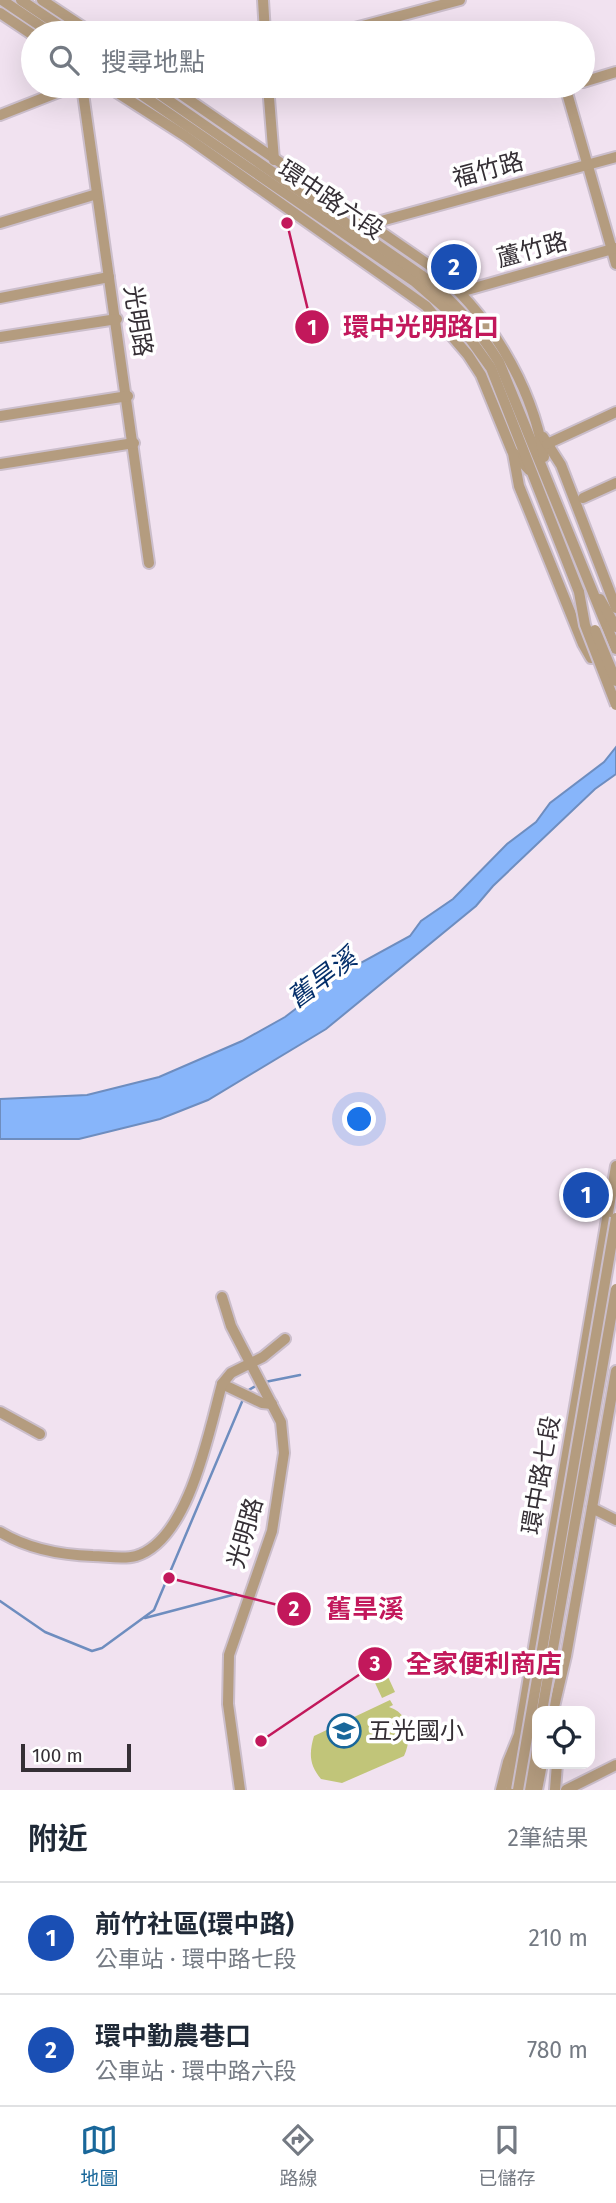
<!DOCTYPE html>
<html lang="zh-TW">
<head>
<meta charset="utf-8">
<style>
  body { margin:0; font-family:"Fira Sans","Noto Sans TC",sans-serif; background:#f6f6f7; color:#1f2937 }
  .controls { position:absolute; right:21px; bottom:21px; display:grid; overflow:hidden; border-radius:14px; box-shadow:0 7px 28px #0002 }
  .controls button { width:63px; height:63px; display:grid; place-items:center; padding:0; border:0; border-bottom:2px solid #e0e1e3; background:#fff; color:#1f2937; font:35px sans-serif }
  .scale { position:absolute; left:21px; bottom:18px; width:110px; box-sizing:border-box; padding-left:7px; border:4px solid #352f35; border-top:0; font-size:19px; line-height:24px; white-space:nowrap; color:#352f35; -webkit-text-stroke:5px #fff; paint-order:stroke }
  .you { position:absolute; left:360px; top:1120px; width:24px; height:24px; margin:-18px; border:5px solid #fff; border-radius:50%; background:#1a73e8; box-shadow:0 0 0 10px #1a73e833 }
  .badge { display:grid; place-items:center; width:46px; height:46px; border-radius:50%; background:#19679a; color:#fff; font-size:23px; font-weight:700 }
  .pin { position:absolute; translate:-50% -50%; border:4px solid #fff; box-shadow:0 2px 7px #0006 }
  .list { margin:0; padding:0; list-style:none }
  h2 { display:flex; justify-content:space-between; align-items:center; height:91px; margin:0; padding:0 28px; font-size:30px }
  h2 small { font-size:23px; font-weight:400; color:#747a83 }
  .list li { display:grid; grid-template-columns:46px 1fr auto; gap:21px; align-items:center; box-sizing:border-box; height:112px; padding:0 28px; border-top:2px solid #e0e1e3 }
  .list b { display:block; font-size:26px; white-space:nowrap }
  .list p { margin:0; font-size:23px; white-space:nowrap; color:#747a83 }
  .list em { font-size:23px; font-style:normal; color:#747a83 }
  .icon { flex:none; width:38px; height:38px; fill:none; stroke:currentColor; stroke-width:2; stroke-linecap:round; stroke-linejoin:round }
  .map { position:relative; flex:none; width:616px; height:1790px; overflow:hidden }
  .search { position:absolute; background:#fff; box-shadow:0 7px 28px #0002; left:21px; right:21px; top:21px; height:77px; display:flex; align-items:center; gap:18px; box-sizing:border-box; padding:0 24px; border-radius:38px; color:#747a83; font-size:26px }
  .sheet { height:315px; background:#fff }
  nav { display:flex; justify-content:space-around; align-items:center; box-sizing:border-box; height:98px; border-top:2px solid #e0e1e3; background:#fff; font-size:19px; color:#747a83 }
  nav a { display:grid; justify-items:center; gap:4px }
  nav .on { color:#19679a }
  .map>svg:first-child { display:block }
  .green { fill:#c1c579 }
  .water { fill:#87b5fa; stroke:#6e8dbf; stroke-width:2 }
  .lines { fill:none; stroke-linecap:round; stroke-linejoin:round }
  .stream { stroke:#6e8dbf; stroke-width:2.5 }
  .minor-casing { stroke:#cbbecb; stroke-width:14 }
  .minor { stroke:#b49c7f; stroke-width:10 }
  .minor-bridge-casing { stroke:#cbbecb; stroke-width:14; stroke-linecap:butt }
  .minor-bridge { stroke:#b49c7f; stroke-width:10 }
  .labels { text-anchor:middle; stroke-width:7; stroke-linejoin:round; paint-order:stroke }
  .street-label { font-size:24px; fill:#352f35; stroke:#fff }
  .poi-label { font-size:24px; fill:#352f35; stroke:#fff; text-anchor:start }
  .water-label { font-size:26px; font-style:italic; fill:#042f6a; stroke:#fff }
  .leader { fill:none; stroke:#c2185b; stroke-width:2.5 }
  .callout-dot { fill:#c2185b; stroke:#fff; stroke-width:2.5 }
  .mark-label { font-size:21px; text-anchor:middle; font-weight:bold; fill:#fff }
  .callout-label { font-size:26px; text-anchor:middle; font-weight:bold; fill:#c2185b; stroke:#fff; stroke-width:7; stroke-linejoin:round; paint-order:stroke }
</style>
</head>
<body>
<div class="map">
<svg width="616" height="1790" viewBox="0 0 616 1790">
  <rect width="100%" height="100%" fill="#f1e2f0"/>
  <g class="green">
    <polygon points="383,1666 395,1692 382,1698 370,1672"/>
    <path d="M390,1700l3,5 -4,2c22,7 23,31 15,49l-62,27 -21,-4c-12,-14 -12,-26 -7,-43z"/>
  </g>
  <polygon class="water" points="616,747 616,774 595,789 493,886 476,906 326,1029 208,1100 160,1119 79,1139 0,1139 0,1099 87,1095 159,1077 242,1041 285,1017 344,972 410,936 421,921 453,899 507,844 536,822 550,803 604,762"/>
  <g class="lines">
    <g class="stream">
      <polyline points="265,1382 300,1375"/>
      <polyline points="247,1391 259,1384"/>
      <polyline points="0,1601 45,1632 92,1651 102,1648 154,1610 244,1397"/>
      <polyline points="145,1618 236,1594"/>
    </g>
    <defs>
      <g id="minor">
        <polyline points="2,0 51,33"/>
        <polyline points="21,0 70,33"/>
        <polyline points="42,0 92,33"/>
        <polyline points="263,0 265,33"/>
        <polyline points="0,13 33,35"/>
        <polyline points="336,33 460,0"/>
        <polyline points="583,82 616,72"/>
        <polyline points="82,86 149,563"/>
        <polyline points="107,86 185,136 426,306 468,355 481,375 512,451 529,470"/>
        <polyline points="129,86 415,282 453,315 491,368 579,592"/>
        <path d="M148,86l273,189c32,25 56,52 78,87l117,287"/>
        <path d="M169,86l260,179c58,45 103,119 115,192"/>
        <polyline points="268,86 274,160"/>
        <polyline points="565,86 616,264"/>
        <polyline points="0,115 74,86"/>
        <polyline points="0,223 97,194"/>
        <polyline points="370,224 616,157"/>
        <polyline points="460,292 616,248"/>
        <polyline points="0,298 109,277"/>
        <polyline points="0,337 117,319"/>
        <polyline points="0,416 128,396"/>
        <polyline points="543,437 561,465 616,608"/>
        <polyline points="547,444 616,412"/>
        <polyline points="513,453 519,486 583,644 591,658 606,656"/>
        <polyline points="0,464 134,443"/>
        <polyline points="583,498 616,483"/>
        <polyline points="600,599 616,627"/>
        <polyline points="222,1297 231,1326 281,1422 284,1453 272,1531 229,1655 228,1704 240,1790"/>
        <polyline points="222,1384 262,1403 272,1404"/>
        <polyline points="0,1412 40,1434"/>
        <polyline points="592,1508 616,1520"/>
        <path d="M0,1532c28,17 60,23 93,24 13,0 30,4 43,0 53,-16 73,-125 86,-172l9,-11 32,-16 22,-18"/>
        <polyline points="553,1711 566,1656 616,1371"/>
        <polyline points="501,1790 508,1762 519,1735 616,1166"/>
        <polyline points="511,1790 517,1749"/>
        <polyline points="528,1790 537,1738"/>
        <polyline points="537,1790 542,1764"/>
        <polyline points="555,1790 557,1764"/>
        <polyline points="566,1790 616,1765"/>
      </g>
    </defs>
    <use href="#minor" class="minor-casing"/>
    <use href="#minor" class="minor"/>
    <defs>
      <g id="minor-bridge">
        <polyline points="579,592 585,625 616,705"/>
        <polyline points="595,630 616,681"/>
        <polyline points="542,1711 616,1289"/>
        <polyline points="518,1790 616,1218"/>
      </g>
    </defs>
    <use href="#minor-bridge" class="minor-bridge-casing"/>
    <use href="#minor-bridge" class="minor-bridge"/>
  </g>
  <defs>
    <symbol id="school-ring" viewBox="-11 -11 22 22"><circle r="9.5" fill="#fff" stroke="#19679a" stroke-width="1.5"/><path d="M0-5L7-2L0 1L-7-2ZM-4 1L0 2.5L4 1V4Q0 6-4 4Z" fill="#19679a"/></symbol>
  </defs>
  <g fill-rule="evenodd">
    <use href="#school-ring" x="325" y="1712" width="38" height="38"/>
  </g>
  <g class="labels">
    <g class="street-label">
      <text transform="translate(488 170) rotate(-15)" y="8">福竹路</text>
      <text transform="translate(331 200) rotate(34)" y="8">環中路六段</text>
      <text transform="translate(532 250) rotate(-15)" y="8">蘆竹路</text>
      <text transform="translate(138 321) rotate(81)" y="8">光明路</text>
      <text transform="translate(541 1475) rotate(-80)" y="8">環中路七段</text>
      <text transform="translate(245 1533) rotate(-74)" y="8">光明路</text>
    </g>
    <g class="poi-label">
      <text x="368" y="1739">五光國小</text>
    </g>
    <g class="water-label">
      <text transform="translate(322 978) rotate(-37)" y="9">舊旱溪</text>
    </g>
  </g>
  <path class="leader" d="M287 223L312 327M169 1578L294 1609M261 1741L375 1664"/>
  <g class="callout-dot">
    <circle cx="287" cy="223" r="7"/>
    <circle cx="169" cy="1578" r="7"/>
    <circle cx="261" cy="1741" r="7"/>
    <circle cx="312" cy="327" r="18"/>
    <circle cx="294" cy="1609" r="18"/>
    <circle cx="375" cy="1664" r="18"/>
  </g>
  <g class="mark-label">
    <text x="312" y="335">1</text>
    <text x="294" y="1616">2</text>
    <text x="375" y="1671">3</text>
  </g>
  <g class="callout-label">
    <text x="421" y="336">環中光明路口</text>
    <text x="365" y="1618">舊旱溪</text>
    <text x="484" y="1673">全家便利商店</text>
  </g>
</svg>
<div class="controls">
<button><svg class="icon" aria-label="locate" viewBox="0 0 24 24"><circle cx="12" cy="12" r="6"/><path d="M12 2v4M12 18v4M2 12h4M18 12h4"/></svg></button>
</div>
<div class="scale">100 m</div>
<div class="you"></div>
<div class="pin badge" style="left:586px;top:1195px;background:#1a4fb4">1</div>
<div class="pin badge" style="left:454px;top:267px;background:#1a4fb4">2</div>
<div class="search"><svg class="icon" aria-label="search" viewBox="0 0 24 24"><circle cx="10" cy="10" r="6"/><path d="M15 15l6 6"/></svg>搜尋地點</div>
</div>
<section class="sheet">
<h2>附近<small>2筆結果</small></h2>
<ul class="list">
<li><span class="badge" style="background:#1a4fb4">1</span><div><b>前竹社區(環中路)</b><p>公車站 · 環中路七段</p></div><em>210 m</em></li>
<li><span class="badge" style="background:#1a4fb4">2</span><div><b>環中勤農巷口</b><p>公車站 · 環中路六段</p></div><em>780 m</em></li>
</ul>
</section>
<nav>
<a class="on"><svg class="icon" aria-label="map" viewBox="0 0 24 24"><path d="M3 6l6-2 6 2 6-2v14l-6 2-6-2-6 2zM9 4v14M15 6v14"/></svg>地圖</a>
<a><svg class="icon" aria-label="directions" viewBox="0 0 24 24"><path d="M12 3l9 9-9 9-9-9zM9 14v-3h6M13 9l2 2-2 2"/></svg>路線</a>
<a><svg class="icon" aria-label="saved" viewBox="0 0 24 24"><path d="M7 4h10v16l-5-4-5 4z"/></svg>已儲存</a>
</nav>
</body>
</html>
